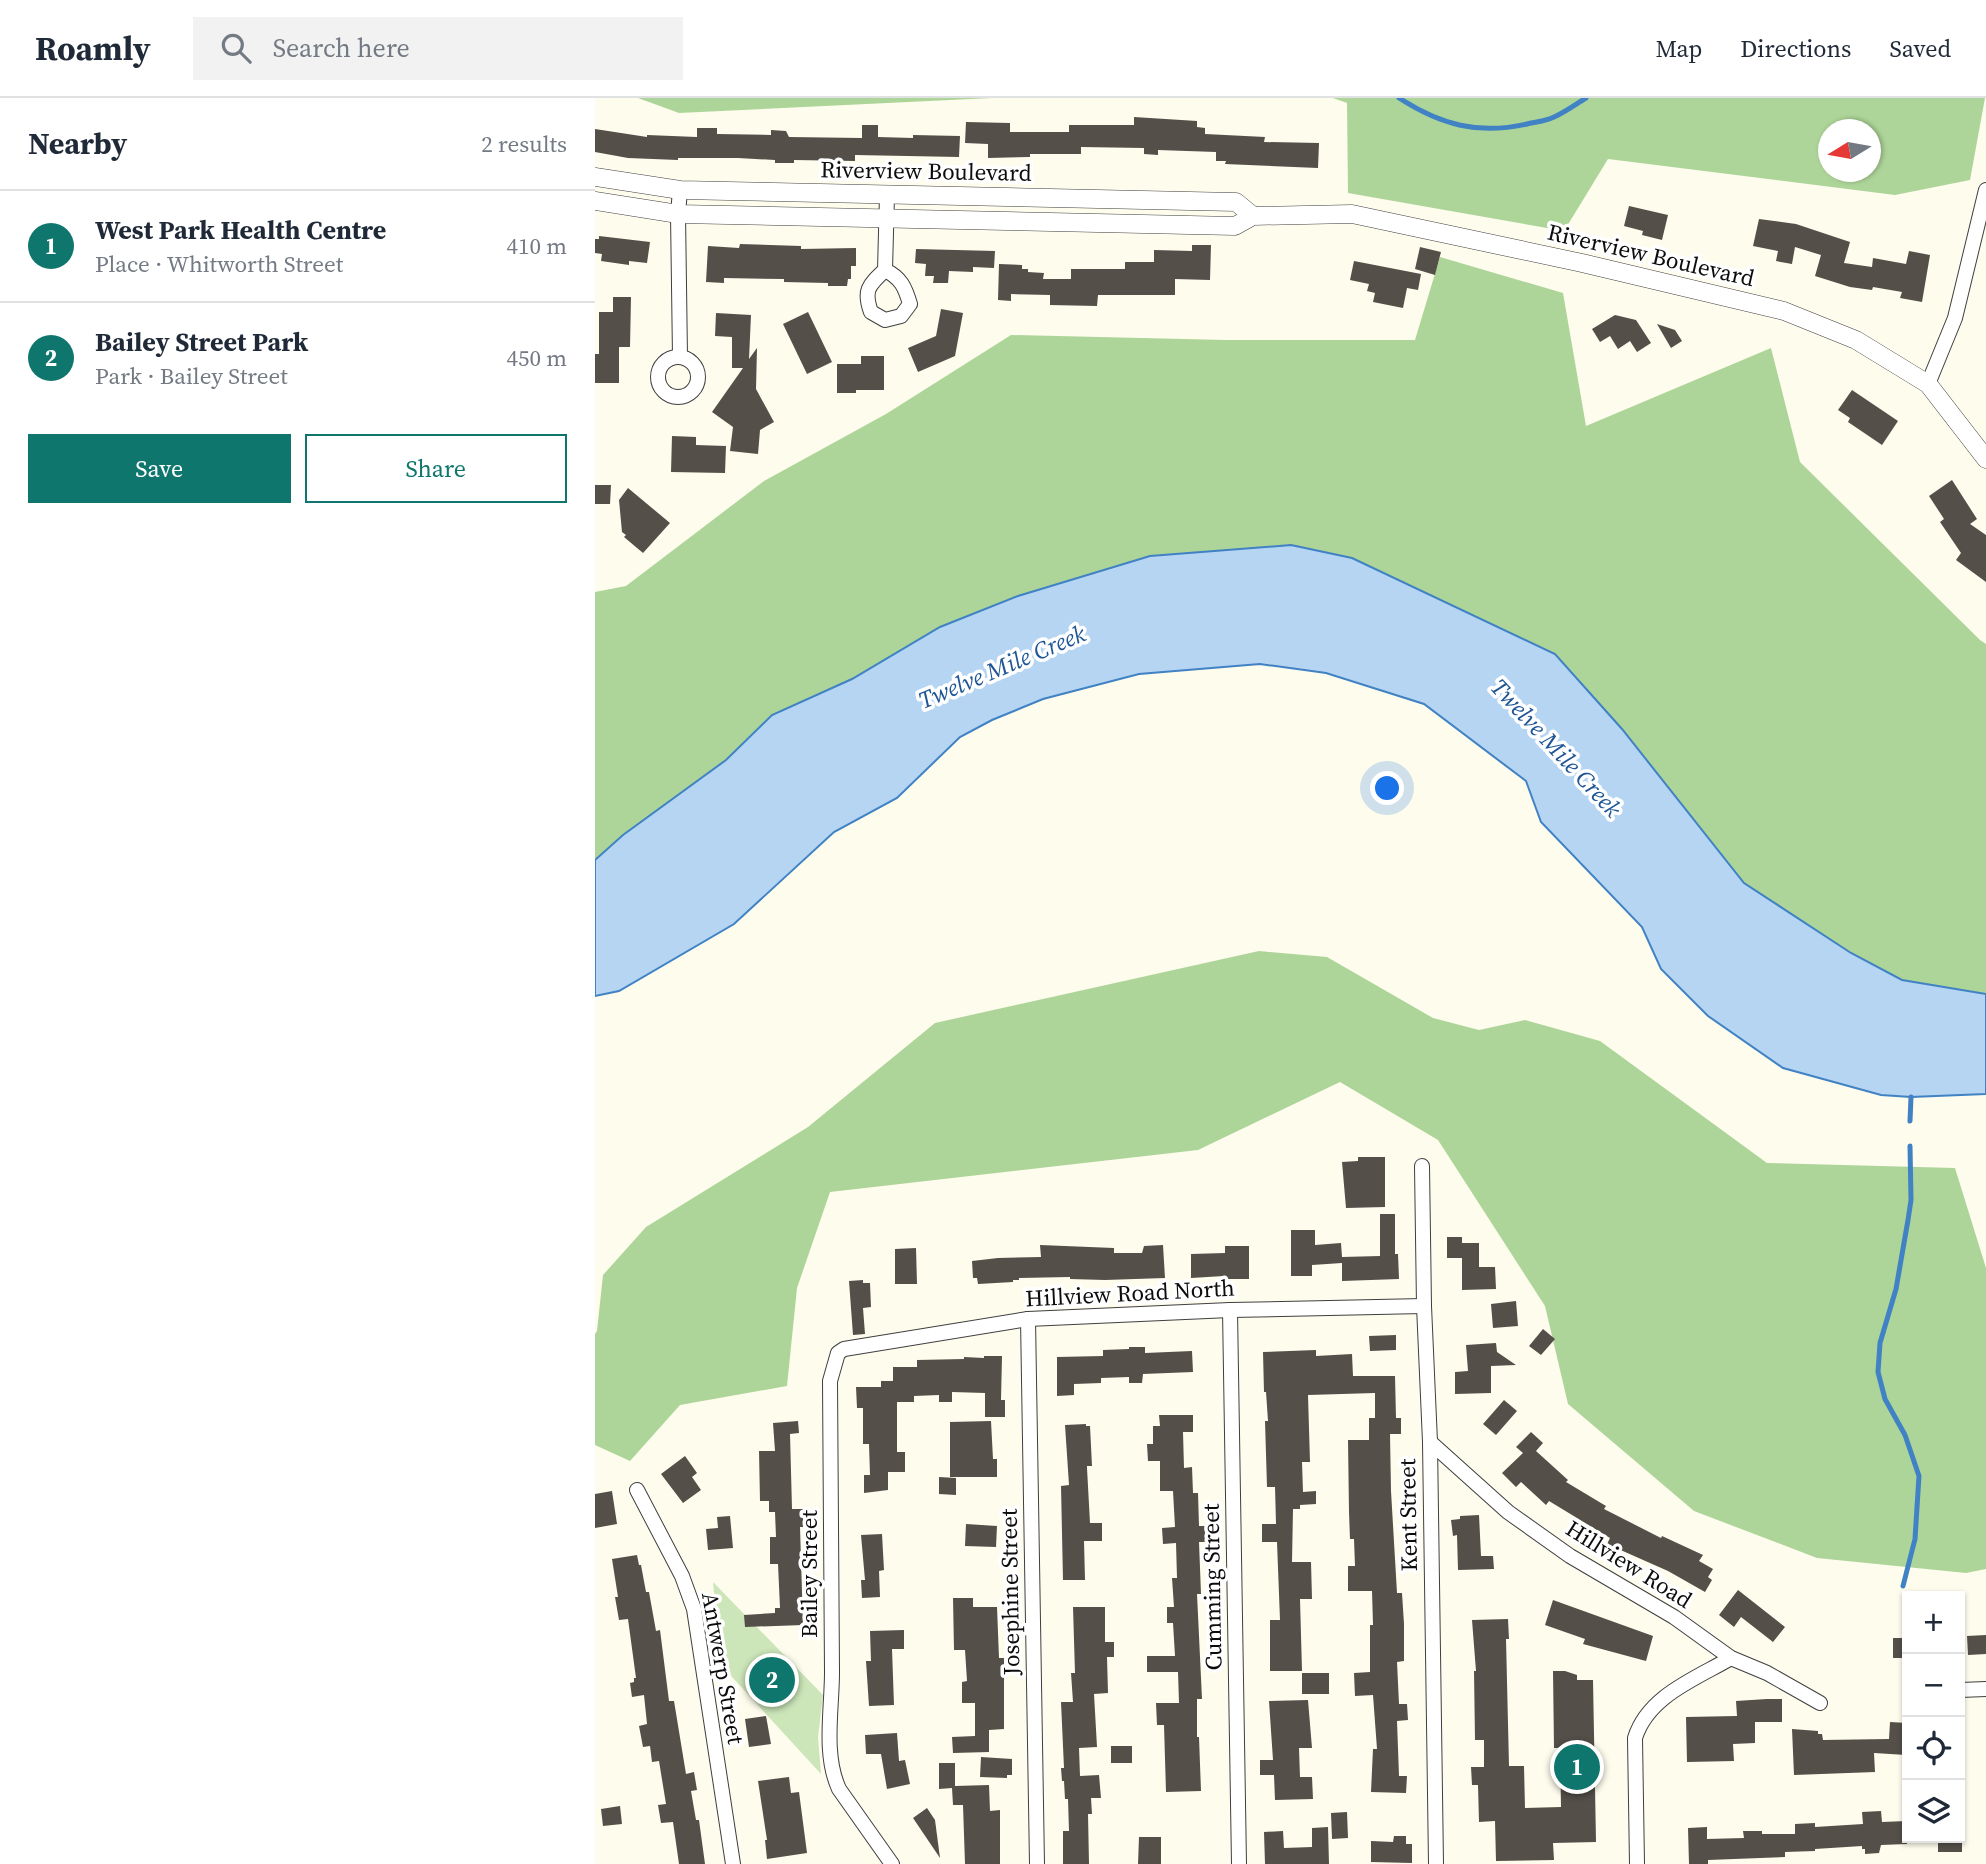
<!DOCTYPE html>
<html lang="en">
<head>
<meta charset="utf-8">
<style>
  body { margin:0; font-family:"Source Serif 4",serif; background:#f2f2f3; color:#1f2937 }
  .controls { position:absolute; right:21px; bottom:21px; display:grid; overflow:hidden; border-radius:0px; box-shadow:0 2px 5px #0004 }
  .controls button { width:63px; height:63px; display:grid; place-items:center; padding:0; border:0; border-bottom:2px solid #e0e1e3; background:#fff; color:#1f2937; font:35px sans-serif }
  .compass { position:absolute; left:1223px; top:21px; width:63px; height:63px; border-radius:50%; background:#fff; box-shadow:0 2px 5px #0004; rotate:259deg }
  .you { position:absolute; left:793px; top:691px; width:24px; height:24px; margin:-18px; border:5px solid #fff; border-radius:50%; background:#1a73e8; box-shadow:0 0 0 10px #1a73e833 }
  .badge { display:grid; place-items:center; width:46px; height:46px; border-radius:50%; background:#0f766e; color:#fff; font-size:23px; font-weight:700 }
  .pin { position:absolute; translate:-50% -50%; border:4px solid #fff; box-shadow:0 2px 7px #0006 }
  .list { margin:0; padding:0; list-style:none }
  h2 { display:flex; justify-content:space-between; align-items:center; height:91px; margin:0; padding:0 28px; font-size:30px }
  h2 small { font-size:23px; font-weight:400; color:#747a83 }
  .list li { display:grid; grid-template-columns:46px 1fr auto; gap:21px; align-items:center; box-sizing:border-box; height:112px; padding:0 28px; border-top:2px solid #e0e1e3 }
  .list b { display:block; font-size:26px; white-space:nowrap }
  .list p { margin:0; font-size:23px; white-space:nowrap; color:#747a83 }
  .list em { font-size:23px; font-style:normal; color:#747a83 }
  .actions { display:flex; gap:14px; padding:21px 28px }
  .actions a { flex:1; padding:16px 0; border:2px solid #0f766e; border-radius:0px; text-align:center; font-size:24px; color:#0f766e }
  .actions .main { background:#0f766e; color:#fff }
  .icon { flex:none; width:38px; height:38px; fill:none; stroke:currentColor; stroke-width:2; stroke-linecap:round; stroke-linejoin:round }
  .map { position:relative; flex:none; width:1391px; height:1766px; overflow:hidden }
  header { display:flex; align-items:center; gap:42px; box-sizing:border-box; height:98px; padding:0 35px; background:#fff; border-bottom:2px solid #e0e1e3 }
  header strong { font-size:33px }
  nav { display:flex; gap:38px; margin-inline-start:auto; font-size:24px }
  .search { width:490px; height:63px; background:#f2f2f3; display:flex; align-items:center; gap:18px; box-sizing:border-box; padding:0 24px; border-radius:0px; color:#747a83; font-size:26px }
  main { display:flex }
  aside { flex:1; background:#fff }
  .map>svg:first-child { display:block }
  .green { fill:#cce6b9 }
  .forest { fill:#aed599; fill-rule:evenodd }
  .water { fill:#b5d5f2; stroke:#4082c4; stroke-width:2 }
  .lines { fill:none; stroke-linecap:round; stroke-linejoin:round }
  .stream { stroke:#4082c4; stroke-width:5 }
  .building { fill:#544f49 }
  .minor-casing { stroke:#3f3f3f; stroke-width:16 }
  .tertiary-casing { stroke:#3f3f3f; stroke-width:19 }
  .minor { stroke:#fff; stroke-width:14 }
  .tertiary { stroke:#fff; stroke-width:18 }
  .labels { text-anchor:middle; stroke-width:7; stroke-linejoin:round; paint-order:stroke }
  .street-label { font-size:23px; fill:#0c0c0c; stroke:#fff }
  .water-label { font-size:24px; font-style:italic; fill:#1e5595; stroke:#fff }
</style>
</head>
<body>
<header>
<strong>Roamly</strong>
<div class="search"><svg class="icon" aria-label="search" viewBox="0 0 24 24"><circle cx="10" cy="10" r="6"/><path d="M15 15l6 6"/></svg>Search here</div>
<nav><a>Map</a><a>Directions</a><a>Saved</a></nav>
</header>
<main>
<aside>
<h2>Nearby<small>2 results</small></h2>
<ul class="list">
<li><span class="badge">1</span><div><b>West Park Health Centre</b><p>Place · Whitworth Street</p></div><em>410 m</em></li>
<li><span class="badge">2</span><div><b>Bailey Street Park</b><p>Park · Bailey Street</p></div><em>450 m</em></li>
</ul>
<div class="actions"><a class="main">Save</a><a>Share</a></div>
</aside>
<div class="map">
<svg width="1391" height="1766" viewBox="0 0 1391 1766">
  <rect width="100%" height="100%" fill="#fefced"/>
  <polygon class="green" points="118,1484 228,1597 223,1639 226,1676 126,1567"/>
  <g class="forest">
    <polygon points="43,0 397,0 84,15"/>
    <path d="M738,0h652l-15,82 -75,15 -287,-36 -44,72 -216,-38 -1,-90zM1234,32h42v42h-42z"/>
    <polygon points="845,159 968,195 991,328 1176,250 1205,364 1385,542 1391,546 1391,896 1307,882 1256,855 1149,785 1027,631 960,556 757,460 696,447 257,581 177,617 131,662 28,737 0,762 0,494 31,488 169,383 291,316 416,237 631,242 820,242"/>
    <polygon points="664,853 732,859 838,920 884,932 930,922 1005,943 1172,1065 1360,1070 1391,1170 1391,1471 1371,1475 1222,1460 1099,1413 973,1306 950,1208 843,1042 745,984 603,1052 235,1094 202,1190 192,1288 85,1307 35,1363 0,1347 0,1236 2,1233 8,1177 51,1129 213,1029 340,925"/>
  </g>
  <polygon class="water" points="696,447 757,460 960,556 1027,631 1149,785 1256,855 1307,882 1391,896 1391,996 1316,999 1286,997 1188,970 1113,918 1066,871 1047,829 946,724 931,683 829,606 731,575 665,566 544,576 448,601 397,622 365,639 302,700 239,734 139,826 24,893 0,898 0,762 28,737 131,662 177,617 257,581 345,529 423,498 555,458"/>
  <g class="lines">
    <g class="stream">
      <path d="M804,0c42,27 79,37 128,26 9,-2 19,-3 27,-7 11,-5 22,-13 32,-19"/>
      <polyline points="1315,1023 1316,999"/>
      <polyline points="1308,1488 1320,1441 1324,1378 1310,1337 1290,1301 1283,1274 1285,1245 1301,1191 1313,1122 1316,1102 1315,1048"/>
    </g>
  </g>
  <g class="building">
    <polygon points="539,19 602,23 602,29 610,30 610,36 670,39 669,44 724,45 723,70 630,66 631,63 621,63 621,54 563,52 563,57 549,56 549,50 486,49 486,56 435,56 435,59 393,60 393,46 370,45 371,24 415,25 415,34 474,34 474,27 539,27"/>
    <polygon points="267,27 283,27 283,39 318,40 318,37 365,38 364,59 260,57 260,63 199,62 199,65 180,65 180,62 143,60 83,60 83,62 33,60 0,54 0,31 52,39 52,37 102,39 102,30 122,30 122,36 176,37 176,32 191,33 194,39 267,40"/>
    <polygon points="1034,108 1073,117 1067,142 1047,137 1048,133 1029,128"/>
    <polygon points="1164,121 1201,126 1255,144 1249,165 1277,169 1278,160 1311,166 1314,153 1335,157 1327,204 1305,200 1307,194 1278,189 1277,192 1255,189 1220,178 1226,157 1200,149 1197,166 1181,163 1183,153 1158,148"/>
    <polygon points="4,138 55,144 52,165 34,163 34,167 6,163 7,156 0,155 0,141 4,141"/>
    <polygon points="145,146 206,148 206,151 261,150 261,168 256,168 256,181 253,181 252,188 233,188 233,185 189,184 189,181 129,180 129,185 111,184 113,148 144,150"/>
    <polygon points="597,147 616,147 615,182 580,181 580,197 503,197 502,208 455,207 455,197 416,196 416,203 403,202 404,166 427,167 427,171 433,171 433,174 449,175 448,181 476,181 476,171 530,171 530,164 559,164 559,152 597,153"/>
    <polygon points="825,149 846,154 840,177 820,171"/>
    <polygon points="321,151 400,153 399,170 378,169 378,174 354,173 353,185 338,185 339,178 330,178 331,166 320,165"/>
    <polygon points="759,163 826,176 823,192 812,190 808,210 778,204 780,195 772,193 774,186 755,182"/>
    <polygon points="18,199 36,199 35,249 24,249 24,285 0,285 0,256 4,256 4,214 18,214"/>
    <polygon points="346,211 368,215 360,258 323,274 313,250 341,238"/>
    <polygon points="213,214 237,264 212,276 188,226"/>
    <polygon points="121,215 156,217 154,261 162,250 161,291 179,324 165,332 163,356 135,353 138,329 117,314 148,270 137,270 137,239 120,238"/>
    <polygon points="1020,217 1041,222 1056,245 1042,254 1035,243 1023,251 1015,238 1005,244 997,231"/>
    <polygon points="1062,226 1080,232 1087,243 1076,250"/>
    <polygon points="266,258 289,258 289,292 261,292 261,295 242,295 242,266 266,266"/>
    <polygon points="1257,292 1303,323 1287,347 1253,324 1255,320 1243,312"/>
    <polygon points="77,338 101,339 101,347 131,348 130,375 76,374"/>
    <polygon points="1357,382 1382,421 1375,426 1391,437 1391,484 1361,462 1366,455 1345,424 1349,421 1334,398"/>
    <polygon points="0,387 16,387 15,406 0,406"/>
    <polygon points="33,390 75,425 48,455 29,439 31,437 27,434 24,402"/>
    <polygon points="763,1059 790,1059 790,1109 751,1110 747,1064 763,1063"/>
    <polygon points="785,1116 800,1116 800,1156 803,1156 804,1181 747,1183 747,1165 717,1167 717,1178 696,1178 696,1132 720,1132 720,1147 746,1145 747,1159 785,1158"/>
    <polygon points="852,1139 867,1139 867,1145 884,1145 884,1169 900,1169 901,1191 867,1192 867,1160 852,1160"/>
    <polygon points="445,1147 519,1150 519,1155 547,1155 549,1148 568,1147 570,1180 510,1182 475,1181 475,1179 424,1180 424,1182 418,1182 418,1184 383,1186 382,1180 378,1180 377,1163 403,1160 446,1159"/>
    <polygon points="630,1148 654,1148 654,1181 629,1181 629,1178 596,1180 596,1156 630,1155"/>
    <polygon points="321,1150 322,1186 300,1186 300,1151"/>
    <polygon points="268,1182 268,1185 275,1185 276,1209 268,1210 270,1236 258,1237 254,1183"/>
    <polygon points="921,1203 923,1228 898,1230 896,1206"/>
    <polygon points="948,1231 960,1241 946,1257 934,1248"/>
    <polygon points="801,1237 801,1252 775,1253 774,1238"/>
    <polygon points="901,1245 902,1254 921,1267 896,1268 896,1295 860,1296 860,1274 873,1273 871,1247"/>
    <polygon points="534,1249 550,1249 550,1255 597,1253 598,1274 548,1276 547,1285 534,1285 534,1279 506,1280 506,1285 479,1286 479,1297 462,1298 462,1259 508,1258 508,1252 534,1251"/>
    <polygon points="721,1252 721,1258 757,1256 758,1278 800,1278 801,1320 806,1320 806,1336 795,1336 796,1393 802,1495 807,1495 809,1526 809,1563 802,1564 804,1606 812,1606 813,1622 802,1623 804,1678 812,1678 811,1695 776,1694 778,1651 782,1651 778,1597 760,1598 759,1575 775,1574 775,1527 778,1527 777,1493 753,1493 753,1468 760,1468 759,1441 755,1441 754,1414 753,1342 774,1342 774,1320 780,1320 780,1295 713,1297 715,1364 707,1364 708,1394 721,1393 721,1406 705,1407 705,1411 698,1411 697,1464 716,1464 717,1501 705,1501 707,1573 675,1573 675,1522 685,1522 682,1444 667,1444 667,1426 681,1426 680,1389 672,1389 670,1323 673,1323 671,1294 669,1294 668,1254"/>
    <polygon points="389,1258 407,1258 406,1302 410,1302 410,1319 390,1319 390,1295 357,1294 357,1304 344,1304 344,1297 319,1298 319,1304 302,1304 302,1354 310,1354 310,1374 293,1374 293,1392 269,1395 269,1377 275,1377 274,1346 268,1346 268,1310 262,1310 261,1289 286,1289 286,1283 298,1283 298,1269 322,1269 322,1262 369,1261 369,1259 389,1260"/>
    <polygon points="909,1302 922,1313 901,1337 888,1326"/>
    <polygon points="564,1317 598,1317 598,1334 588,1334 589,1370 597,1369 598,1395 603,1395 604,1428 610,1428 610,1444 604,1444 606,1496 602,1496 607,1601 602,1601 602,1639 604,1639 606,1693 571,1694 569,1627 562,1627 561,1605 584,1605 583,1574 552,1574 552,1558 580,1558 578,1525 572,1525 572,1509 579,1509 577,1480 582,1480 581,1445 568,1446 567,1430 580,1429 578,1393 565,1393 565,1363 553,1363 552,1346 558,1346 558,1328 565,1328"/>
    <polygon points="203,1323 204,1335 195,1336 197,1411 208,1411 208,1429 205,1429 208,1527 150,1529 149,1517 180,1515 180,1510 185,1510 183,1466 175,1466 175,1439 181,1439 180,1414 174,1414 174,1403 165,1403 164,1353 180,1353 178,1325"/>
    <polygon points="396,1323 398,1361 402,1361 402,1379 355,1379 355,1324"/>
    <polygon points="491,1326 491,1328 495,1328 497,1368 492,1368 492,1370 495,1425 507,1425 507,1443 489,1443 490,1482 468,1482 466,1388 474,1387 470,1327"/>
    <polygon points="936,1334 948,1345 941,1353 973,1382 971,1384 1011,1408 1009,1411 1066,1440 1067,1438 1108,1457 1104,1463 1118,1471 1113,1479 1117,1482 1110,1494 1073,1473 1012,1446 1015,1440 954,1403 951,1407 926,1384 921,1389 907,1375 928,1355 921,1349"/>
    <polygon points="90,1358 102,1375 97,1379 106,1392 88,1405 66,1376"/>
    <polygon points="344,1379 361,1380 361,1397 344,1396"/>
    <polygon points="17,1393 22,1426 0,1430 0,1396"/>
    <polygon points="884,1417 886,1458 898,1458 899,1471 863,1472 862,1437 858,1438 856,1422 865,1421 865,1418"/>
    <polygon points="135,1418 138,1450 113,1452 111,1431 123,1430 122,1419"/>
    <polygon points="371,1426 402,1428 401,1449 370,1448"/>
    <polygon points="287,1436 289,1472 284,1473 285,1499 267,1500 266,1482 270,1482 266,1437"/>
    <polygon points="42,1457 44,1467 46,1467 51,1494 54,1494 61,1533 65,1532 74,1603 79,1603 91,1676 99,1674 102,1692 96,1693 101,1722 104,1722 110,1766 84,1766 78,1724 66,1725 63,1707 71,1706 64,1663 57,1664 55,1648 48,1649 44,1628 52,1626 49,1597 37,1599 35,1585 39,1584 39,1580 41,1580 33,1521 24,1522 20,1499 23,1499 17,1461"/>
    <polygon points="1143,1492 1190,1529 1178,1544 1146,1519 1139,1529 1124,1517"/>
    <polygon points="358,1500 378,1500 378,1509 402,1509 404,1560 409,1560 409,1631 394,1632 394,1654 358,1655 357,1639 380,1638 380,1605 367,1605 367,1584 372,1583 370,1552 359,1552"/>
    <polygon points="958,1502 1058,1538 1051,1563 988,1546 990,1541 950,1527"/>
    <polygon points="478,1509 510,1509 510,1544 519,1544 519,1559 512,1559 513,1595 499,1596 502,1649 484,1650 485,1678 504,1677 506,1700 496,1700 497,1716 493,1716 494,1766 468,1766 468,1733 474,1733 473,1701 470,1701 469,1683 467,1683 466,1670 469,1670 466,1604 478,1604 476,1575 480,1575"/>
    <polygon points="913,1521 914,1541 911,1541 914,1668 929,1668 930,1710 966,1709 965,1650 959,1650 958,1573 970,1573 982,1577 982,1582 998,1582 1001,1744 958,1745 959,1762 901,1763 900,1723 884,1724 883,1687 877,1687 876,1669 889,1669 889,1642 880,1642 879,1573 881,1573 877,1522"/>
    <polygon points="309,1532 309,1551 297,1551 299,1607 274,1608 271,1563 276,1563 275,1533"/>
    <polygon points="1391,1537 1391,1556 1373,1557 1372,1538"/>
    <rect x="1298" y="1540" width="14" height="20"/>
    <rect x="707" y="1575" width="27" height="21"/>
    <polygon points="1172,1601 1187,1601 1187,1624 1160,1624 1160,1645 1138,1646 1139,1663 1092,1664 1091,1619 1142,1618 1141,1603"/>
    <polygon points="713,1602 717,1650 704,1650 705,1679 717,1679 718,1701 680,1702 679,1677 665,1677 665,1662 678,1662 674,1603"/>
    <polygon points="171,1618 176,1646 154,1649 150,1621"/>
    <polygon points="1295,1624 1312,1625 1311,1657 1279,1655 1280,1674 1199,1677 1197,1631 1223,1633 1223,1636 1227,1636 1228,1642 1294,1641"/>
    <polygon points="302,1635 304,1663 310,1662 315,1686 292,1691 286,1656 271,1656 270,1637"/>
    <rect x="516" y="1648" width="21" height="17"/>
    <polygon points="386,1659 417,1661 417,1677 412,1677 412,1680 385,1679"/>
    <polygon points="344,1665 360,1665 360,1688 394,1687 395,1713 405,1712 405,1766 370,1766 368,1707 358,1707 357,1690 344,1691"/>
    <polygon points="194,1679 196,1695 204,1694 212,1755 172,1761 170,1742 172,1742 163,1683"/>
    <polygon points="25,1708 27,1726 8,1728 6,1711"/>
    <polygon points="332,1710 340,1722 345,1760 318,1720"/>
    <polygon points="1286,1713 1287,1724 1312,1723 1312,1746 1286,1747 1284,1755 1270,1756 1270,1751 1267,1751 1267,1748 1220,1751 1220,1753 1190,1754 1190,1759 1113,1762 1113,1766 1094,1766 1093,1730 1112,1729 1112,1741 1149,1740 1148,1733 1167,1733 1167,1736 1200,1736 1200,1726 1220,1725 1220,1729 1268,1726 1267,1714"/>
    <polygon points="752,1714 753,1740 737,1741 736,1715"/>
    <polygon points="733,1729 734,1766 670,1766 669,1734 688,1733 689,1750 717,1749 717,1730"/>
    <polygon points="799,1738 811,1738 811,1746 817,1746 817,1765 776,1764 776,1743 798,1744"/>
    <polygon points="544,1739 566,1739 566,1766 543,1766"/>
    <rect x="1343" y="1740" width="24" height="14"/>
  </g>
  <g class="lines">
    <defs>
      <g id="minor">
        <polyline points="85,92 83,116 85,259"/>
        <path d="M290,172c16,8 20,17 25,34l-9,12 -16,4 -14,-8c-8,-22 -2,-27 14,-42l2,-75"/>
        <circle cx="83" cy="279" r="20"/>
        <polyline points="1333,286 1360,220 1391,92"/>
        <polyline points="827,1068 829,1208 835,1344 841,1766"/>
        <polyline points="635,1212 644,1766"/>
        <polyline points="433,1221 442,1766"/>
        <polyline points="835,1344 913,1414 975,1458 1079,1519 1136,1560 1172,1575 1225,1605"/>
        <polyline points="42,1392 87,1478 99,1511 138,1766"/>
        <polyline points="1365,1592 1391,1591"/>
        <path d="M297,1766l-53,-75c-16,-35 -7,-79 -7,-117 -1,-97 -1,-194 -2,-291l8,-28 6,-4 184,-30 202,-9 194,-4"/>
        <path d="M1042,1766l-2,-126c13,-42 60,-59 96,-80"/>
      </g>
      <g id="tertiary">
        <polyline points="0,79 85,92 641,104 658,118"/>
        <polyline points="0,103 83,116 640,128 658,118 757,116 987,165 1189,213 1261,242 1333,286 1391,361"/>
      </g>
    </defs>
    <use href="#minor" class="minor-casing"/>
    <use href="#tertiary" class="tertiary-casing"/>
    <use href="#minor" class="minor"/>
    <use href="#tertiary" class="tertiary"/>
  </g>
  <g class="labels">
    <g class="street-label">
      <text transform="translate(331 73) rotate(1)" y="8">Riverview Boulevard</text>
      <text transform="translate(1056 157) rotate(13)" y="8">Riverview Boulevard</text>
      <text transform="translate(535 1195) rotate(-3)" y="8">Hillview Road North</text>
      <text transform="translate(813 1417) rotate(-91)" y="8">Kent Street</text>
      <text transform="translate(1034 1466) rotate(32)" y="8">Hillview Road</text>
      <text transform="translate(214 1476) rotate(-90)" y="8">Bailey Street</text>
      <text transform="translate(617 1489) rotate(-91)" y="8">Cumming Street</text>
      <text transform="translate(415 1494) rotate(-91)" y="8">Josephine Street</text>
      <text transform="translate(128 1570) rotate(80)" y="8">Antwerp Street</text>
    </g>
    <g class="water-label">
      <text transform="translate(407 569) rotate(-23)" y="8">Twelve Mile Creek</text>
      <text transform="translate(961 650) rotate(47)" y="8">Twelve Mile Creek</text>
    </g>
  </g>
</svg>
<div class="controls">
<button>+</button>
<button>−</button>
<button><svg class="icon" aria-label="locate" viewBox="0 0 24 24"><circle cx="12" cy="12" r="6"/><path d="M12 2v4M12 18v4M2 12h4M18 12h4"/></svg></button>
<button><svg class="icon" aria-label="layers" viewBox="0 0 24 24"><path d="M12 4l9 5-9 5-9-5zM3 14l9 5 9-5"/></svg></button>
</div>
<svg class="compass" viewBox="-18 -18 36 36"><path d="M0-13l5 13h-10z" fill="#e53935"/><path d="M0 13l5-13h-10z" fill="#747a83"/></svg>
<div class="you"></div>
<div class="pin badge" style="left:982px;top:1669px">1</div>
<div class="pin badge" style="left:177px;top:1582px">2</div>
</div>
</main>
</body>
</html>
